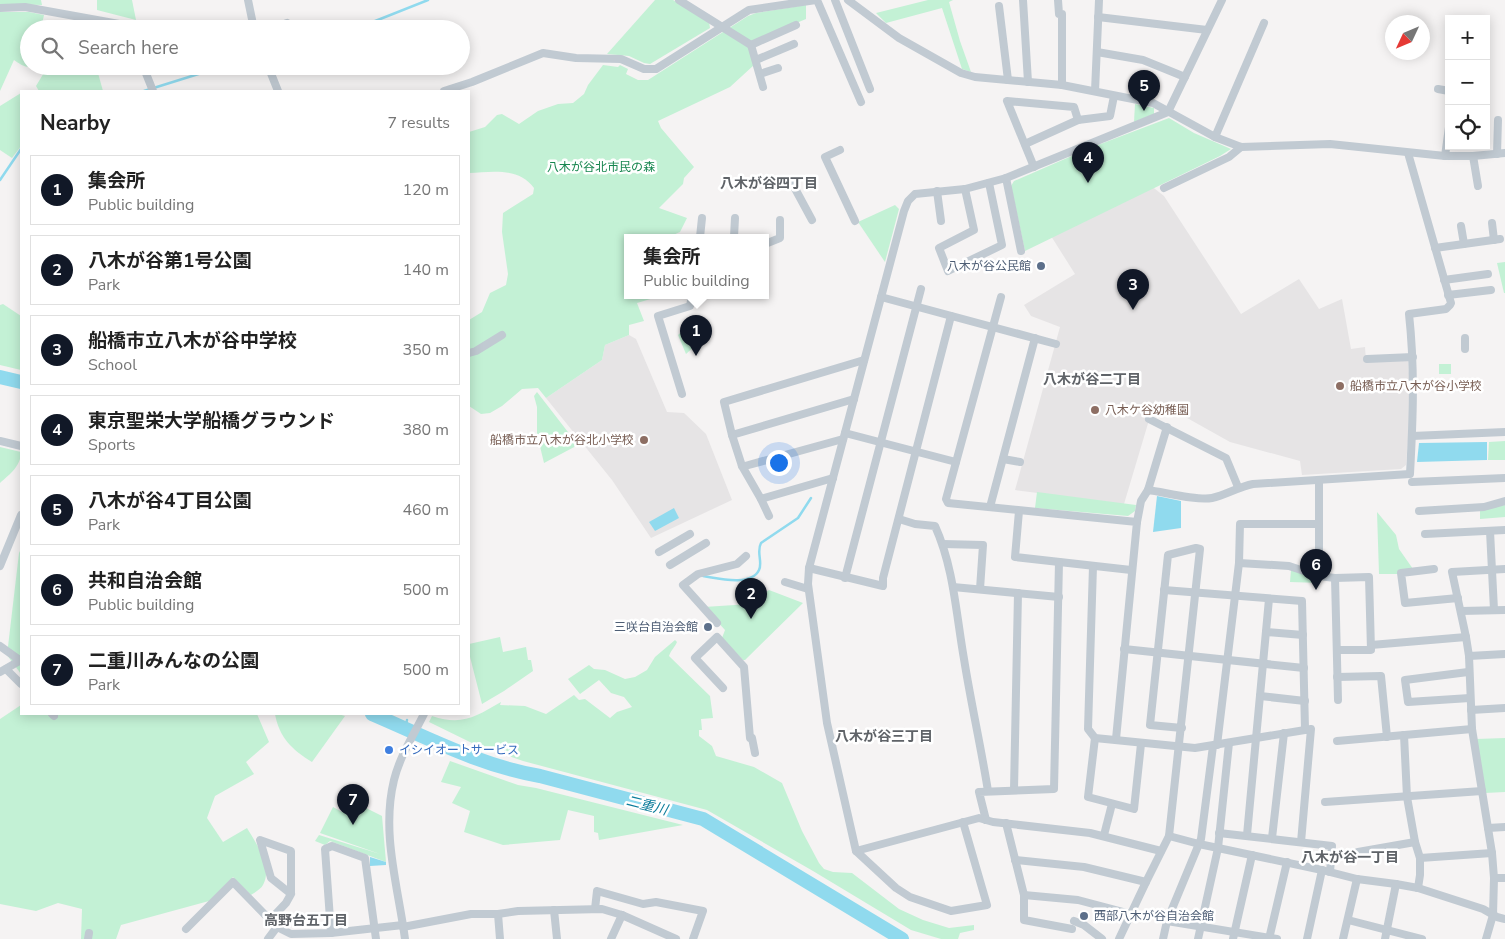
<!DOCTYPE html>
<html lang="en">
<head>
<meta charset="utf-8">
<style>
  body { margin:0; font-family:"Nunito Sans","Noto Sans JP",sans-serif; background:#f2f2f2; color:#222 }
  .controls { position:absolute; right:15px; top:15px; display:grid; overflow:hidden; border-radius:0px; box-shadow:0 2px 12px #0003 }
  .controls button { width:45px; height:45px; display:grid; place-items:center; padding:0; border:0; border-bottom:1px solid #e0e0e0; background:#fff; color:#222; font:25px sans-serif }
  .compass { position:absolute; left:1385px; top:15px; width:45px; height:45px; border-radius:50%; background:#fff; box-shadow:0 2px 12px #0003; rotate:226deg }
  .you { position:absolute; left:778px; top:462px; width:18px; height:18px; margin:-12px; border:4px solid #fff; border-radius:50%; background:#1a73e8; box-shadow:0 0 0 8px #1a73e833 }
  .badge { display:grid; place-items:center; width:32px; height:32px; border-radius:50%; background:#111827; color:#fff; font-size:16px; font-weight:700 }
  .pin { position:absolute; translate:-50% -41px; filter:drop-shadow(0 1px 2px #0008) }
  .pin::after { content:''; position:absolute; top:26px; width:18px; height:15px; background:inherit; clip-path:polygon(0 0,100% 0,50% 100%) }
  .popup { position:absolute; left:624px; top:234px; width:145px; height:65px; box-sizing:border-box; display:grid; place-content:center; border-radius:0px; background:#fff; filter:drop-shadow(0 1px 4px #0005); font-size:16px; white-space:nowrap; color:#767676 }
  .popup b { font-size:19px; color:#222 }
  .popup::after { content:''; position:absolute; left:50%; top:100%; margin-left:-10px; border:10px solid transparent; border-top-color:#fff }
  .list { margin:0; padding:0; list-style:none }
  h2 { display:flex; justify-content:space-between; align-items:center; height:65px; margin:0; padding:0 20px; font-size:21px }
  h2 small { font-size:16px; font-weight:400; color:#767676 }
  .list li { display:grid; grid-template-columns:32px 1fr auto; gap:15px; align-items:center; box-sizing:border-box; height:70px; margin:0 10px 10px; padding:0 10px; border:1px solid #e0e0e0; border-radius:0px }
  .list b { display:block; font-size:19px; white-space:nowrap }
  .list p { margin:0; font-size:16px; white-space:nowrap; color:#767676 }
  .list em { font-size:16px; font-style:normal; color:#767676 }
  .icon { flex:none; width:28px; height:28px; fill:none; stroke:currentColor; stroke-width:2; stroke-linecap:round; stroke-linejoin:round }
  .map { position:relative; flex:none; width:1505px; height:939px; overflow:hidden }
  .search { position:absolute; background:#fff; box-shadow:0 2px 12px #0003; left:20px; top:20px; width:450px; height:55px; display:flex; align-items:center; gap:12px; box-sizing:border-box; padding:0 18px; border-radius:28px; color:#767676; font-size:19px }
  .panel { position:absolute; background:#fff; box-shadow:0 2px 12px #0003; left:20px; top:90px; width:450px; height:625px; border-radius:0px }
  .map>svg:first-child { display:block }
  .education { fill:#e6e4e5 }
  .green { fill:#c3f1d5 }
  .water { fill:#90daee }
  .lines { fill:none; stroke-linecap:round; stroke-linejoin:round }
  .stream { stroke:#90daee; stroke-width:2.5 }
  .river { stroke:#90daee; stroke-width:14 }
  .minor { stroke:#c1cad2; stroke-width:8 }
  .service-dot { fill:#5c6f8a; stroke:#fff; stroke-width:2 }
  .education-dot { fill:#8d6e63; stroke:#fff; stroke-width:2 }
  .shop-dot { fill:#3f7fe0; stroke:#fff; stroke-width:2 }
  .labels { text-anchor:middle; stroke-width:5; stroke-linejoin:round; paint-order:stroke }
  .park-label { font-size:12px; fill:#17864f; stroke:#fff }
  .service-label { font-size:12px; fill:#4e5e75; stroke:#fff; text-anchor:end }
  .education-label { font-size:12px; fill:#785e54; stroke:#fff; text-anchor:start }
  .shop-label { font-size:12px; fill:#366cbe; stroke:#fff; text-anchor:start }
  .neighbourhood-label { font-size:14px; font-weight:bold; fill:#5f6368; stroke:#fff }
  .water-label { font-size:14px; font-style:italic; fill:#0c7c9b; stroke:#fff }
</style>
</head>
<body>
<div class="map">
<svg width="1505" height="939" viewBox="0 0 1505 939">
  <rect width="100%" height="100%" fill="#f5f3f3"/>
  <g class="education">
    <polygon points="1150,185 1164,196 1241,314 1299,279 1319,309 1342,299 1351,349 1365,347 1366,361 1408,359 1411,404 1406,465 1401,469 1302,475 1300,461 1230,442 1155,400 1124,504 1015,490 1060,327 1031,316 1024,305 1075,274 1051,236"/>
    <polygon points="629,335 636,339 667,412 684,413 706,434 732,500 651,538 612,480 546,398 602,360 605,345"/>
  </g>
  <g class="green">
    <polygon points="0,0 41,0 42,5 0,4"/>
    <polygon points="97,0 132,0 136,20 97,10"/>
    <polygon points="655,0 673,0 709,22 710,28 650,64 644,63 629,56 607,54"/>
    <polygon points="928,0 953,0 949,2 960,41 971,72 962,69 942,8 886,23 876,13"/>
    <path d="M806,5v14l-53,22 1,24 -24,22 -72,34 3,7 33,39 -10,11 -1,6 -24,24 28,10 -7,14 -7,3 -1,2h-45v58h37l-27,8 7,18 -15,4v10l-24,10 -3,15 -56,38 -8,-10 -16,1 -20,17 -12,7 -9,1 -12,-8v-86l13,-8 8,-19 16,-8 2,-11 -6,-42 1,-19 30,-19 1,-6c-15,-21 -42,-16 -65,-15v-41l16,-5 12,-12 5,-1 17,10 19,-13 20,-7 15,-1 11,-9 4,-9 15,-20 15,2 2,-2 8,4 -2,5 12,6h10l100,-64 8,-3z"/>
    <path d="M0,12h29l15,3 -3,14h-12v37h4c-7,3 -13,-2 -19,-6l-14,31z"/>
    <polygon points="48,66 96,66 103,91 39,91 36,86"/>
    <polygon points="21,93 21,146 12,158 0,150 0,106"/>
    <polygon points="1135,104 1154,108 1154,114 1134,122"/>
    <polygon points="1169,118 1194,133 1231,149 1220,156 1025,251 1011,186 1014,181 1090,148"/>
    <polygon points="895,205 899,209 885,262 858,222"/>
    <polygon points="1505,262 1505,293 1504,293 1497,263"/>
    <polygon points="3,304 21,316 21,370 0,365 0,305"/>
    <polygon points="686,328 697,344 686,354 678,335"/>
    <rect x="1439" y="364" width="12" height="10"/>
    <polygon points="537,392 578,445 544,463 537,434 537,407 534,396"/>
    <polygon points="1505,441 1505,460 1488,460 1489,442"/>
    <path d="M0,447l21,5c0,14 -11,22 -21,31z"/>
    <polygon points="1037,492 1136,505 1135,511 1128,516 1035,508"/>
    <polygon points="1505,505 1505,517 1480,519 1480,510"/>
    <polygon points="1377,512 1396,535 1399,549 1413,569 1399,574 1379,574"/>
    <polygon points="21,549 21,674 7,655 19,553"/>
    <polygon points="1291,570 1321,579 1320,583 1290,582"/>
    <polygon points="769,590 803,603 745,660 743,660 722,638 725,630 704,607 750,604"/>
    <polygon points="500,637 503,652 526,647 528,660 531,660 533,671 504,691 482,704 469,653 469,644"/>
    <path d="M675,640l2,2c-2,5 -6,8 -8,14l41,40 3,22 -12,1 1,11h-3v6l13,10 4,10 38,11 28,16 20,48 17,32 5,6 9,3 19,1 47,36 24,11 26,8 25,-3v5l-14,3 -2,6h-17l-30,-9 -98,-59 -106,-61 -184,-49 -49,-17 -45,-22 3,-6c30,10 43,1 69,-14l-1,3 25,1 21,8 28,-19 5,5 6,-1 25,19 7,-6 15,-5 -8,-10 -13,-4 -12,-13 -19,14 -12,-15 21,-14 5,4 11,1 20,9 10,-2 12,-7 8,-13z"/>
    <path d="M21,705v9h236l12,28 -23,20 8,12 -39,22 -8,22 16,24 24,-14c9,15 26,39 16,57 -2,4 -9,8 -12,10l-18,-18 -24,24 -88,24 -5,14h-35l1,-30 -24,-6 -22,8 -36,-7v-185z"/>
    <path d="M275,714h63l7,2 -33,46c-20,-12 -33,-25 -37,-48z"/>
    <polygon points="1505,738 1505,792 1485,793 1476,739"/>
    <polygon points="450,761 518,785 536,788 683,825 599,840 598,833 594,832 594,816 568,810 560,840 503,845 464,832 470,811 452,803 461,787 441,782"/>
    <polygon points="350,800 382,816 386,862 330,841 325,845 315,841 319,835 380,854 320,833 333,807 342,812"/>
  </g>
  <g class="water">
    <polygon points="1487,442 1487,460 1417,462 1419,443"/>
    <polygon points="1157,496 1181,501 1181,528 1153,532"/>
    <polygon points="674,508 679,518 655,531 649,522"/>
    <polygon points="370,857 386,862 386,865 370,866"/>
  </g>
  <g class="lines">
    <g class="stream">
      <polyline points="355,29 428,0"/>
      <polyline points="144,91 208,71 245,66"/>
      <polyline points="0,180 21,149"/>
      <path d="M703,576c14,2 48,11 56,-6 4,-8 -3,-18 2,-27l37,-25 13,-20"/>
      <polyline points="405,728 407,720"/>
    </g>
    <g class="river">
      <polyline points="0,377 21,382"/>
      <path d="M372,714c54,23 109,52 168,62l163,43 199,120"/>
    </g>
    <g class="minor">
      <polyline points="248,0 254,29"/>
      <polyline points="679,0 751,45 763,87"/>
      <polyline points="817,0 861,102"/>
      <polyline points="835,0 870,89"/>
      <polyline points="848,0 899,38 961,73 975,77 1062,85 1153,103 1215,137 1241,147 1330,144 1445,156 1473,156 1505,153"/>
      <polyline points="1023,0 1028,82"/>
      <polyline points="1058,0 1059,14 1062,14 1062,85"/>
      <polyline points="999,6 1008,80"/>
      <polyline points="0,8 25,7 119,24 124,29"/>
      <polyline points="1098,17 1207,30"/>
      <polyline points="188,29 193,29"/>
      <polyline points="272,29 287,23"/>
      <polyline points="751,45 796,25"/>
      <polyline points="1097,52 1143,60 1185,77"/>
      <polyline points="756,60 794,44"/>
      <polyline points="143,66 153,91"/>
      <polyline points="268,66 278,91"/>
      <polyline points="760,74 778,68"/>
      <polyline points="1438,89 1449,91"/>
      <polyline points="444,91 472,82 543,53 576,58 621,59 644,69 656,69 749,10 816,0"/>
      <polyline points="1095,91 1099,0"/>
      <polyline points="1449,105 1449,117"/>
      <polyline points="1215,137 1264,23"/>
      <polyline points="1025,144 1078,120 1110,116 1114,96"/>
      <polyline points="840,150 825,157 855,221"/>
      <polyline points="1497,154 1498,120"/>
      <polyline points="1445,156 1449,127"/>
      <polyline points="1473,156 1478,186"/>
      <polyline points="1034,167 1007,101 1074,107 1078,120"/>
      <polyline points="1006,178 1021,251"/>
      <polyline points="792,183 812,220"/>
      <polyline points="1164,188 1229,157 1241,147"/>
      <polyline points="965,189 974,230 939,248 948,271 1002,245 989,183"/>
      <polyline points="937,191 941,221"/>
      <polyline points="1492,223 1494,240"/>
      <polyline points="1461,226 1464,244"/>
      <polyline points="700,237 702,218"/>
      <polyline points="734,237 735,218"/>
      <polyline points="765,244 780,238 780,220"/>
      <polyline points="1435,248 1500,239"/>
      <polyline points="1444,280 1488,274"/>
      <polyline points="1448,295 1491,290"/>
      <polyline points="881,297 1056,344"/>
      <polyline points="1001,297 946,499 948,503 1137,522 1116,739"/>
      <polyline points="1465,349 1465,338"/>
      <polyline points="469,353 476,351 502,335"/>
      <polyline points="1367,359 1413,357"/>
      <polyline points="682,394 658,316 690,306 692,295"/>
      <polyline points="1149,419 1226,458 1238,487"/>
      <polyline points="845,433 956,462"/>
      <polyline points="732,435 854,399"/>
      <polyline points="1412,436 1505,432"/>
      <polyline points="843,439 745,466 742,466 732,435 724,402 864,360"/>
      <polyline points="0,441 21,446"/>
      <polyline points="1003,459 1020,462"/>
      <polyline points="742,466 761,499 833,478"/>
      <polyline points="1412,482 1505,478"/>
      <path d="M1148,490c16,2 49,11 64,8 14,-3 26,-11 41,-14l157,-10c3,-55 5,-105 -1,-160l37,-5 4,-4 1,-2 -43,-150"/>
      <polyline points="761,499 769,516"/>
      <polyline points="990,507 1035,338"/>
      <polyline points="1019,511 1015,557 1131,570"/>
      <polyline points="1419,511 1484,507 1505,501"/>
      <path d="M899,519l16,5 20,2c19,42 21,88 29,133 7,44 17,88 24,132"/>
      <polyline points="1137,522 1141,501 1148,490 1167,427"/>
      <polyline points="1490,531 1494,610"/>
      <polyline points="1425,534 1505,530"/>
      <polyline points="943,544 983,545 980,589"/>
      <polyline points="659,552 690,534"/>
      <polyline points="1239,563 1289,566 1319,576 1335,578 1369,577 1371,650 1337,650"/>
      <polyline points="670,565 706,543"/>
      <polyline points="0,566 21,515"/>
      <polyline points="1093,566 1088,729 1095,738 1195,748 1311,729 1301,842"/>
      <polyline points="809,568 883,586 883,578 951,316"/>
      <polyline points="1434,569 1401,573 1405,603 1458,598"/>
      <polyline points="1319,576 1319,480"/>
      <polyline points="845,578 921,289"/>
      <polyline points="1335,578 1338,700"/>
      <polyline points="785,582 808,589"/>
      <polyline points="953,587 1059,597"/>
      <polyline points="1164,590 1302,601 1305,729"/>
      <polyline points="1461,611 1505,610"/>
      <polyline points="717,623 683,585 698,574 737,564 746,556"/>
      <polyline points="1266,632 1303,635"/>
      <polyline points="1371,645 1466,637"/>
      <polyline points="0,646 21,661"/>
      <polyline points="1124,649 1304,668"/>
      <polyline points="1469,656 1505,654"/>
      <polyline points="6,669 21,684"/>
      <polyline points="0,672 21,660"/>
      <polyline points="1468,672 1405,680 1408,702 1470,698"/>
      <polyline points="1337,677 1381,676 1387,737"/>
      <polyline points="723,688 695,658 717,637 744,667 750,738"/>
      <polyline points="1260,696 1305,701"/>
      <polyline points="1471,710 1505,708"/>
      <polyline points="52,714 54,716"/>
      <polyline points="1404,735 1407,797 1415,842 1420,858 1420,875 1418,888"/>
      <polyline points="752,738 755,753"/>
      <polyline points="1095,738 1088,797 1134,809 1141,744"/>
      <polyline points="1337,741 1472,729"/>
      <polyline points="1217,745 1239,563 1240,524 1319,524"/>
      <polyline points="1014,790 1018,593"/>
      <polyline points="1325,802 1482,791"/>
      <polyline points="986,820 979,792 1054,789 1059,562"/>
      <polyline points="963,822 987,905 951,911 910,897 896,888 856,851 827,723 808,584 809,568 904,211 908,201 915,194 965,189 1006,178 1168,112 1222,0"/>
      <polyline points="1006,823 1024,895 1024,920 1072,929"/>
      <polyline points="1488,828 1505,827"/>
      <polyline points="1219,833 1332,846 1330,872"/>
      <polyline points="1104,835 1112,804"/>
      <polyline points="1247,835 1269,599"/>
      <polyline points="1169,836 1199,844 1322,870 1357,879 1396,884 1418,888 1483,909 1497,917 1505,919"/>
      <polyline points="1272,838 1284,733"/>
      <polyline points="856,851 979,818 993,822 1090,833 1161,851"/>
      <polyline points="1358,852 1415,842"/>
      <polyline points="1420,858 1492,853"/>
      <polyline points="1015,860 1084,867 1146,882"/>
      <polyline points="1494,878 1505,878"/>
      <polyline points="1024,895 1078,900 1131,914"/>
      <polyline points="595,909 597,891 643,904 656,902 703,911 693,939"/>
      <polyline points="554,910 557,939"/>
      <polyline points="498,914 500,939"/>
      <polyline points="270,920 286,903 291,894 291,851 260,840 271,878 291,894"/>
      <polyline points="1348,920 1422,939"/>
      <polyline points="1074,921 1084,925 1102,939"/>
      <polyline points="1167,921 1277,939"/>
      <polyline points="403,927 471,914 498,914 518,911 602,909 622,915 676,939"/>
      <polyline points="186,929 233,882 277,927 291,934 331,933 403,925"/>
      <polyline points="331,933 325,849 332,846 365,858 376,939"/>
      <polyline points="88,939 89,933"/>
      <polyline points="268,939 277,927"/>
      <path d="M405,939c-7,-53 -24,-106 -11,-159 6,-24 19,-44 30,-66"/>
      <polyline points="611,939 622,915"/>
      <polyline points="1119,939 1146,882 1169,836 1200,549 1196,548 1168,555 1150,725 1182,728"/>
      <polyline points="1163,939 1167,921 1201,839 1213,746"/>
      <polyline points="1198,939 1218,848 1229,743"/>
      <polyline points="1233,939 1252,855"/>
      <polyline points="1269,939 1287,862"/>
      <polyline points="1307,939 1322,870"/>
      <polyline points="1343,939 1357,879"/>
      <polyline points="1385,939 1396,884"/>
      <polyline points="1486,939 1493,915 1494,878 1492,853 1472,729 1469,656 1466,637 1452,572 1505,569"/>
    </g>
  </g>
  <g class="service-dot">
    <circle cx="1041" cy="266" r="5"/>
    <circle cx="708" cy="627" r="5"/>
    <circle cx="1084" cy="916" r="5"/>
  </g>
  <g class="education-dot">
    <circle cx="1340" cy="386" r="5"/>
    <circle cx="1095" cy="410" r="5"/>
    <circle cx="644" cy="440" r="5"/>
  </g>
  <circle class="shop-dot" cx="389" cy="750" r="5"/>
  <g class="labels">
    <g class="park-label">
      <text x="601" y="171">八木が谷北市民の森</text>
    </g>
    <g class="service-label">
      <text x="1031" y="270">八木が谷公民館</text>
      <text x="698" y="631">三咲台自治会館</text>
      <text x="1094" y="920" text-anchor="start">西部八木が谷自治会館</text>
    </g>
    <g class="education-label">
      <text x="1350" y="390">船橋市立八木が谷小学校</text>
      <text x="1105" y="414">八木ケ谷幼稚園</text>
      <text x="634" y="444" text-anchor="end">船橋市立八木が谷北小学校</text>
    </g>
    <g class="shop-label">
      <text x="399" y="754">イシイオートサービス</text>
    </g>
    <g class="neighbourhood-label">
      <text x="769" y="188">八木が谷四丁目</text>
      <text x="1092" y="384">八木が谷二丁目</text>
      <text x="884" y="741">八木が谷三丁目</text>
      <text x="1350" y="862">八木が谷一丁目</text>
      <text x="306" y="925">高野台五丁目</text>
    </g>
    <g class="water-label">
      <text transform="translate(647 805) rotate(14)" y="5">二重川</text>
    </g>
  </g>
</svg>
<div class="controls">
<button>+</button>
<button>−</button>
<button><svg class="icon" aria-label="locate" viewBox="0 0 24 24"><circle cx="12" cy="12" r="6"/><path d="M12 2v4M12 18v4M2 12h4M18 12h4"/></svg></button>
</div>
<svg class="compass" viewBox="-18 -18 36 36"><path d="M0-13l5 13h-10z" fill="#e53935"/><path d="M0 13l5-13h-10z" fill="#767676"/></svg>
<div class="you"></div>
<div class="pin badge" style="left:696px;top:356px">1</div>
<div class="popup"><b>集会所</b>Public building</div>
<div class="pin badge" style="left:751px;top:619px">2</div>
<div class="pin badge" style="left:1133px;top:310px">3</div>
<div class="pin badge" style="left:1088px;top:183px">4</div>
<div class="pin badge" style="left:1144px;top:111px">5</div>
<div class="pin badge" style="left:1316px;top:590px">6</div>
<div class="pin badge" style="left:353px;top:825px">7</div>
<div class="search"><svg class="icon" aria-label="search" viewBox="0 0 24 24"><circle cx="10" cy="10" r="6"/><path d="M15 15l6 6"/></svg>Search here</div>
<section class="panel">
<h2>Nearby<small>7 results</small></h2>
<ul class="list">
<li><span class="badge">1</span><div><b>集会所</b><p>Public building</p></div><em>120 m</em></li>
<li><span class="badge">2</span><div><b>八木が谷第1号公園</b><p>Park</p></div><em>140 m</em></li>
<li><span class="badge">3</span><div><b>船橋市立八木が谷中学校</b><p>School</p></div><em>350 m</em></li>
<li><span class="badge">4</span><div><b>東京聖栄大学船橋グラウンド</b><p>Sports</p></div><em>380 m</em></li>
<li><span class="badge">5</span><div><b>八木が谷4丁目公園</b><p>Park</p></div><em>460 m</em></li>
<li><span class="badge">6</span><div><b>共和自治会館</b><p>Public building</p></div><em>500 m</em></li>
<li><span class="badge">7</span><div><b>二重川みんなの公園</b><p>Park</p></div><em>500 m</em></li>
</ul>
</section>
</div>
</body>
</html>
